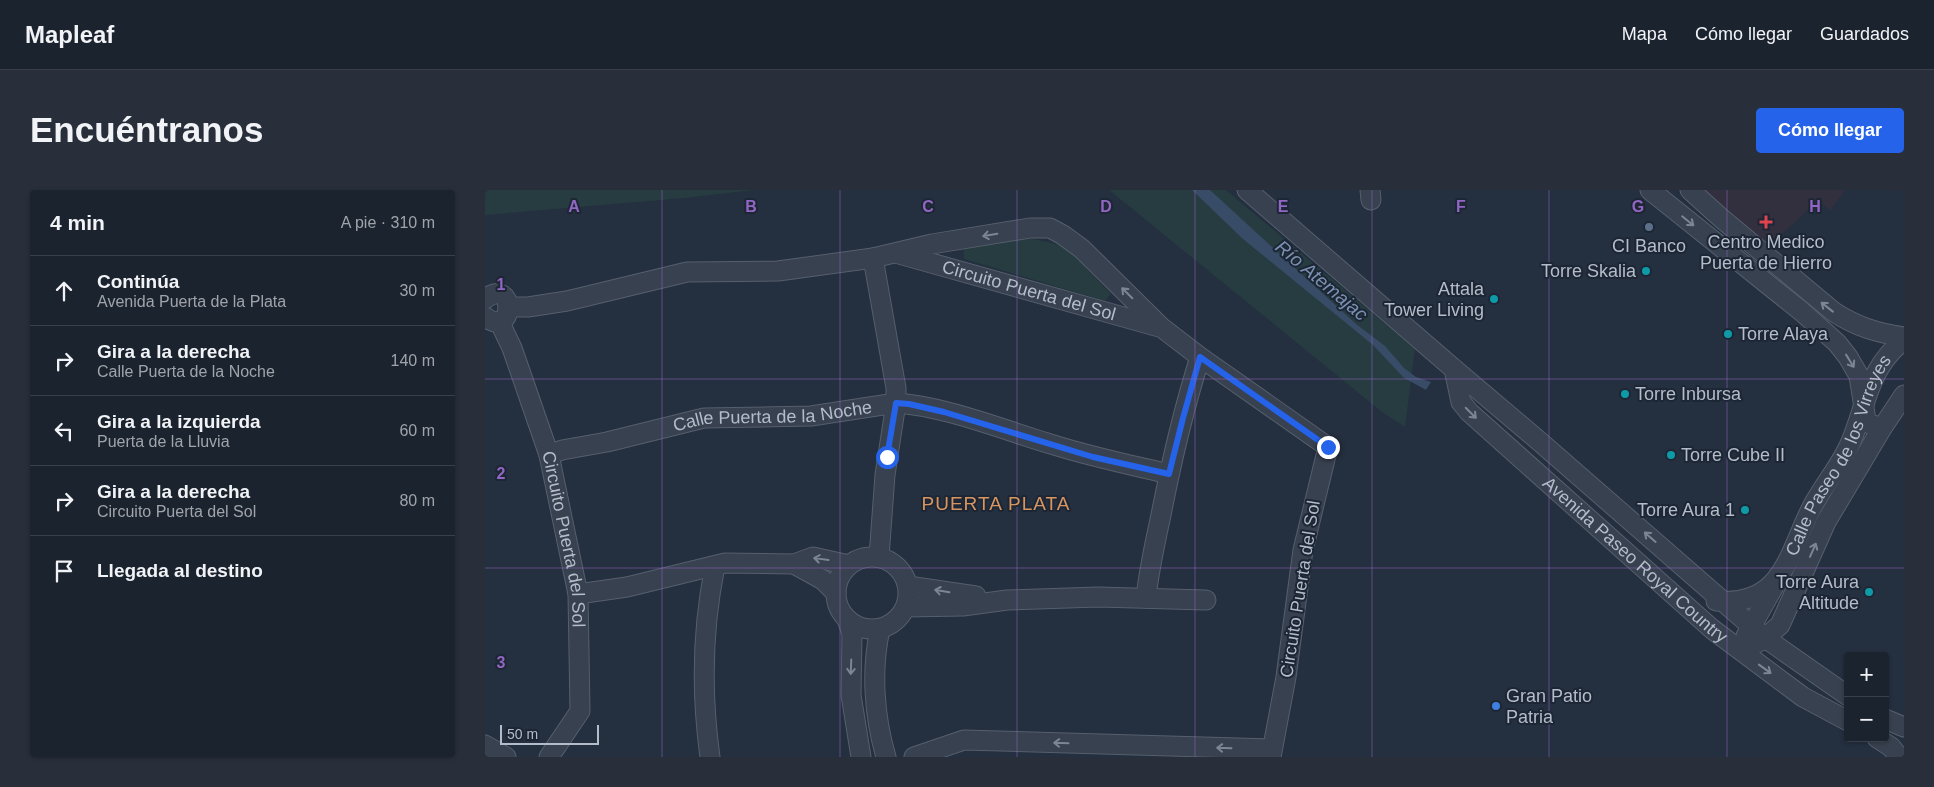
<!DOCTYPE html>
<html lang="es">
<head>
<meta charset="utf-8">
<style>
  body { margin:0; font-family:Helvetica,sans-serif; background:#282f3b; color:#f1f3f6 }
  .controls { position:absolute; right:15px; bottom:15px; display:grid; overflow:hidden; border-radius:5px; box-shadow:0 1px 4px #0004 }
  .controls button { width:45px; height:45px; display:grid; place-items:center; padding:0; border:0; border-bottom:1px solid #39404b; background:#1b232f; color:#f1f3f6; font:25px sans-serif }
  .scale { position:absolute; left:15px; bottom:12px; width:99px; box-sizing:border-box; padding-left:5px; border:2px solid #b4bcca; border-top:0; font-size:14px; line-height:18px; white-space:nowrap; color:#b4bcca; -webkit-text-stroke:4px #1d2634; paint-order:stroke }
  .stop { position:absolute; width:15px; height:15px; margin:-11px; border:4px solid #2563eb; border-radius:50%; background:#fff }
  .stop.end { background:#2563eb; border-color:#fff; box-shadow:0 1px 5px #0008 }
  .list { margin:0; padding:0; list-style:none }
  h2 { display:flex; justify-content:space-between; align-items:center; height:65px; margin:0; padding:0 20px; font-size:21px }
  h2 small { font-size:16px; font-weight:400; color:#a0a4aa }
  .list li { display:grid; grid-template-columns:32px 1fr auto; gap:15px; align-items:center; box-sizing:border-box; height:70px; padding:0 20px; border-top:1px solid #39404b }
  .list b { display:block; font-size:19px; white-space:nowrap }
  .list p { margin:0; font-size:16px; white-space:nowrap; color:#a0a4aa }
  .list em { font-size:16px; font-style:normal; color:#a0a4aa }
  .icon { flex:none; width:28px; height:28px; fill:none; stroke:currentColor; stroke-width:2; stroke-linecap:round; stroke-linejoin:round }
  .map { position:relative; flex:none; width:1419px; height:567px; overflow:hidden; border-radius:5px }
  header { display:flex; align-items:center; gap:30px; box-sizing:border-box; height:70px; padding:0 25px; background:#1b232f; border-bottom:1px solid #39404b }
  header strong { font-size:24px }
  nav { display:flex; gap:28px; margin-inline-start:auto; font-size:18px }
  .intro { display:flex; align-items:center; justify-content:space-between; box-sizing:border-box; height:120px; padding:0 30px }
  h1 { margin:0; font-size:35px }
  .button { padding:12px 22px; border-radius:5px; background:#2563eb; color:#fff; font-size:18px; font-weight:700 }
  main { display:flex; gap:30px; padding:0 30px }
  aside { flex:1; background:#1b232f; border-radius:5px; box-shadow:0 1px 4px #0004 }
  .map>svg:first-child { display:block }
  .medical { fill:#32303f }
  .green { fill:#263c40 }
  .water { fill:#384c68 }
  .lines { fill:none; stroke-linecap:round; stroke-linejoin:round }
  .minor-casing { stroke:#565f6d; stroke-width:21 }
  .minor { stroke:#38414f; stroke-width:19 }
  .oneway { stroke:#7c8593 }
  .route { stroke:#2563eb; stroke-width:6 }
  .grid { fill:none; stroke:#9266c3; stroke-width:1; stroke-opacity:0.55 }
  .health-dot { fill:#e0444e; stroke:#1d2634; stroke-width:2 }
  .service-dot { fill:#5c6f8a; stroke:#1d2634; stroke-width:2 }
  .culture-dot { fill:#0f9aa8; stroke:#1d2634; stroke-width:2 }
  .shop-dot { fill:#3f7fe0; stroke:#1d2634; stroke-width:2 }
  .labels { text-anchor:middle; stroke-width:4; stroke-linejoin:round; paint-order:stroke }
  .poi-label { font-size:18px; fill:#b4bcca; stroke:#1d2634; text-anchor:end }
  .street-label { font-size:18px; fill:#b4bcca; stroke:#1d2634 }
  .water-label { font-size:19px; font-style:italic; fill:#7b91b2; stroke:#1d2634 }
  .neighbourhood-label { font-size:19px; letter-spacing:1px; fill:#d79661; stroke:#1d2634 }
  .grid-label { font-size:16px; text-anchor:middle; font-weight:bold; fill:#9266c3; stroke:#1d2634; stroke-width:4; stroke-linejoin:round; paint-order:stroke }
</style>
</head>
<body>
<header>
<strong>Mapleaf</strong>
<nav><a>Mapa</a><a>Cómo llegar</a><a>Guardados</a></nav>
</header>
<div class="intro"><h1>Encuéntranos</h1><a class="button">Cómo llegar</a></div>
<main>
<aside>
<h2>4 min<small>A pie · 310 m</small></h2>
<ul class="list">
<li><svg class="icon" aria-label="ahead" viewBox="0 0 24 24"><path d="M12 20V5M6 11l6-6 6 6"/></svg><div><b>Continúa</b><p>Avenida Puerta de la Plata</p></div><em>30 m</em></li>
<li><svg class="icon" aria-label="right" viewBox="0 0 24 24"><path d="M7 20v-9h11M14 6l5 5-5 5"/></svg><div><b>Gira a la derecha</b><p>Calle Puerta de la Noche</p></div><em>140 m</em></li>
<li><svg class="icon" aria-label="left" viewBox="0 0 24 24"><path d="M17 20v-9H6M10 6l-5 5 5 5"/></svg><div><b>Gira a la izquierda</b><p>Puerta de la Lluvia</p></div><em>60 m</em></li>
<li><svg class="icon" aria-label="right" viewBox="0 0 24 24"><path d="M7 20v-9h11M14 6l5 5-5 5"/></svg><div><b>Gira a la derecha</b><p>Circuito Puerta del Sol</p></div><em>80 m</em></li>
<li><svg class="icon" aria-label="arrive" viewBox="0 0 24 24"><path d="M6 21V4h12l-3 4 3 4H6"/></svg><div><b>Llegada al destino</b></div></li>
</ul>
</aside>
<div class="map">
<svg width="1419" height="567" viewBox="0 0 1419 567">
  <rect width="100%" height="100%" fill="#242f3f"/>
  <polygon class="medical" points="1217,0 1360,0 1345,21 1333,10 1284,57"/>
  <g class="green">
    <polygon points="0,0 269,0 200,8 0,25"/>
    <polygon points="624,0 741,0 930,159 920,237 897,222"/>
    <polygon points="535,46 580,56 626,104 620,111 479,69 479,59"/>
  </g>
  <polygon class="water" points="707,0 725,0 871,134 900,156 919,178 931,187 946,192 941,200 919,188 888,155 758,49"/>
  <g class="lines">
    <defs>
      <g id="minor">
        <polyline points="762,0 969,179 1054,251 1280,448 1363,506"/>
        <polyline points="885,0 886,10"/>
        <polyline points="1165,0 1316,121 1352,153 1363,167 1374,186 1381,230 1385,234 1397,238"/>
        <path d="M1205,0l31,28 113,94c23,15 44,21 70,25"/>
        <path id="s1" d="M414,64l260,73"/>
        <polyline points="388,68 411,198 411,213 400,285 394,367"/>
        <path d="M0,109c30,-24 31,41 0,18"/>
        <polyline points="24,117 43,117 82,111 202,82 293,81 388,68 447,54 545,38 565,38 578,45 597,59 676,137 715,167 843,257 818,360 801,487 786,567"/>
        <path id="s2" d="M14,131l13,27 37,107 29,139 2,117 -31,46"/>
        <path id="s3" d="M969,179l7,33 8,10 243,217 91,68 45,24"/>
        <path id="s4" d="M64,265l13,-5 45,-8 97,-24 107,-2 85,-13c49,3 110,28 158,42 38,12 77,20 115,29"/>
        <circle cx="387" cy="403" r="36"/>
        <polyline points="309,374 338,390 351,403"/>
        <polyline points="423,396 491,406"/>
        <polyline points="93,404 142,397 240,373 309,374 328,367 364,375"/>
        <path d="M661,408c3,-30 10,-59 16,-88 10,-51 22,-102 38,-153"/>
        <path id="s5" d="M1231,411c67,6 72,-47 96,-94 12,-23 31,-44 40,-68 15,-38 18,-73 52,-99"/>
        <polyline points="421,417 478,416 522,410 613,407 721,410"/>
        <polyline points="362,429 367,444 366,505 376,567"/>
        <path d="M395,439c-9,41 -6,87 6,128"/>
        <polyline points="1261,446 1289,396"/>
        <polyline points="1270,454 1280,448 1295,435 1341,332 1397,238 1419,205"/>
        <polyline points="1400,529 1419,537"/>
        <polyline points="1392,548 1406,557 1414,567"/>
        <polyline points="0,555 21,567"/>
        <path d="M225,567c-9,-65 -8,-127 5,-191"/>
        <polyline points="429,567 479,550 787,559"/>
      </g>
    </defs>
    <use href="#minor" class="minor-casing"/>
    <use href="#minor" class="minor"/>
  </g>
  <defs><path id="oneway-shaft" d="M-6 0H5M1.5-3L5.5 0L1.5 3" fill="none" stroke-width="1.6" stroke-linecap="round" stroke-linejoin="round" transform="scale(1.25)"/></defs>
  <g class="oneway">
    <use href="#oneway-shaft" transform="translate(1203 31) rotate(39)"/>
    <use href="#oneway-shaft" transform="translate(505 45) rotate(170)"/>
    <use href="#oneway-shaft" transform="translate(642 103) rotate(-135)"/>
    <use href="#oneway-shaft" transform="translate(1342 117) rotate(-142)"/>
    <use href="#oneway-shaft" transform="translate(1365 171) rotate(58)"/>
    <use href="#oneway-shaft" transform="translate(986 223) rotate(45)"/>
    <use href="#oneway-shaft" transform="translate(1165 347) rotate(-139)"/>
    <use href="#oneway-shaft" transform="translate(1328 360) rotate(-66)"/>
    <use href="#oneway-shaft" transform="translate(336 369) rotate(-172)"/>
    <use href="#oneway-shaft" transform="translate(457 401) rotate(-171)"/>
    <use href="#oneway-shaft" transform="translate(366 477) rotate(92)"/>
    <use href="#oneway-shaft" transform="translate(1280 479) rotate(36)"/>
    <use href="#oneway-shaft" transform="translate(576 553) rotate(-178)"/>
    <use href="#oneway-shaft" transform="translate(739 558) rotate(-178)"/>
  </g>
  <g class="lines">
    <polyline class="route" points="402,267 411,213 424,214 459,222 608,267 684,284 698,228 715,167 843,257"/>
  </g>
  <path class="grid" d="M177,0v567M355,0v567M532,0v567M710,0v567M887,0v567M1064,0v567M1242,0v567M0,189h1419M0,378h1419"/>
  <path class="health-dot" d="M1278.5 24.5h5v5h5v5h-5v5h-5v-5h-5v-5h5z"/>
  <circle class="service-dot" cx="1164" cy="37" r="5"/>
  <g class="culture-dot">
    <circle cx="1161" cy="81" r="5"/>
    <circle cx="1009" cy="109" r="5"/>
    <circle cx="1243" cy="144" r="5"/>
    <circle cx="1140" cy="204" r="5"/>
    <circle cx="1186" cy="265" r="5"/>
    <circle cx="1260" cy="320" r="5"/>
    <circle cx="1384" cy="402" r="5"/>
  </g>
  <circle class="shop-dot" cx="1011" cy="516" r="5"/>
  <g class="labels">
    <g class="poi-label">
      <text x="1281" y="58" text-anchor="middle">Centro Medico<tspan x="1281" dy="21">Puerta de Hierro</tspan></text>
      <text x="1164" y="62" text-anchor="middle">CI Banco</text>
      <text x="1151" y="87">Torre Skalia</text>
      <text x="999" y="105">Attala<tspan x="999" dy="21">Tower Living</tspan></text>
      <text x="1253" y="150" text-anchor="start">Torre Alaya</text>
      <text x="1150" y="210" text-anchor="start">Torre Inbursa</text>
      <text x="1196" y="271" text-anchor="start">Torre Cube II</text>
      <text x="1250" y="326">Torre Aura 1</text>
      <text x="1374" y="398">Torre Aura<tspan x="1374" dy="21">Altitude</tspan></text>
      <text x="1021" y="512" text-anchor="start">Gran Patio<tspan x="1021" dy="21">Patria</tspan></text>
    </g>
    <g class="street-label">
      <text dy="6" stroke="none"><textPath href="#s1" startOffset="135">Circuito Puerta del Sol</textPath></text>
      <text dy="6" stroke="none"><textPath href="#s4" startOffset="228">Calle Puerta de la Noche</textPath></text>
      <text dy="6" stroke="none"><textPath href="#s5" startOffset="206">Calle Paseo de los Virreyes</textPath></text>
      <text dy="6" stroke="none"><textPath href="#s2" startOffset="229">Circuito Puerta del Sol</textPath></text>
      <text dy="6" stroke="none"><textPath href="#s3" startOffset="269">Avenida Paseo Royal Country</textPath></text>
      <text transform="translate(815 399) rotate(-81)" y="6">Circuito Puerta del Sol</text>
    </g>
    <g class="water-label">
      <text transform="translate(837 90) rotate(40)" y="7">Río Atemajac</text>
    </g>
    <g class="neighbourhood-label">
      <text x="511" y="320">PUERTA PLATA</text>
    </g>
  </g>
  <g class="grid-label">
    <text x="89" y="22">A</text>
    <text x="266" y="22">B</text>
    <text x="443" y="22">C</text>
    <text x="621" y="22">D</text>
    <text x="798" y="22">E</text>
    <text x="976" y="22">F</text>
    <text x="1153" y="22">G</text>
    <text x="1330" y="22">H</text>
    <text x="16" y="100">1</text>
    <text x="16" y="289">2</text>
    <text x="16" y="478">3</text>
  </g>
</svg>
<div class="controls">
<button>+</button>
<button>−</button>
</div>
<div class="scale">50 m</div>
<div class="stop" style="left:402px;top:267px"></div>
<div class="stop end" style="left:843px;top:257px"></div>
</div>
</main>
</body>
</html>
